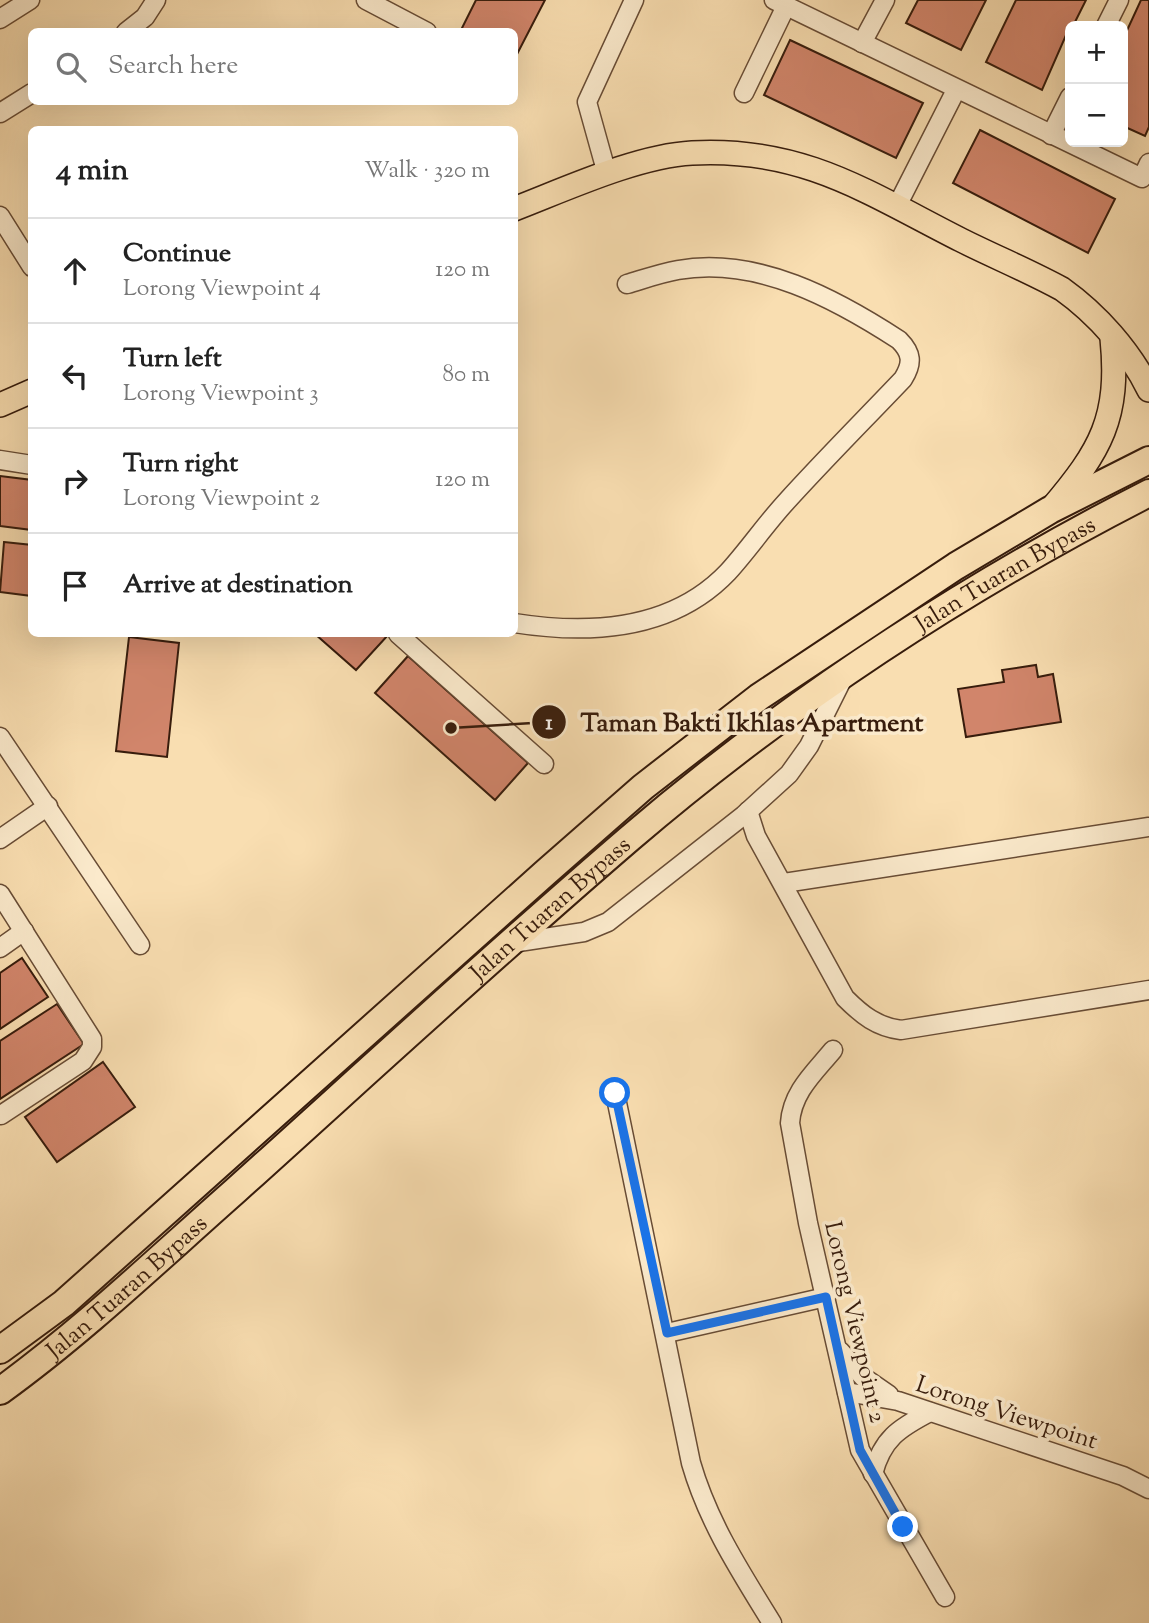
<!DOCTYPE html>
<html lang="en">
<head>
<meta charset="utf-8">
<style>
  body { margin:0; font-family:"Sorts Mill Goudy",serif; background:#f6f6f6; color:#222 }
  .controls { position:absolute; right:21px; top:21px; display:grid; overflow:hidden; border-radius:10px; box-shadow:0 7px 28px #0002 }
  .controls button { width:63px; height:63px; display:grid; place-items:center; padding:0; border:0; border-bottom:2px solid #e0e0e0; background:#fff; color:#222; font:35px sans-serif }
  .stop { position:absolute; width:21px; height:21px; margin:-16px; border:5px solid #1a73e8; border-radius:50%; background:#fff }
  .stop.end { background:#1a73e8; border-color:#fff; box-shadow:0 2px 7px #0008 }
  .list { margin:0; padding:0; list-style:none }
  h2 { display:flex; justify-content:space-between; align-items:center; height:91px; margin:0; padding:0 28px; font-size:30px }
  h2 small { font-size:23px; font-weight:400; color:#767676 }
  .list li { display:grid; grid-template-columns:46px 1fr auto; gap:21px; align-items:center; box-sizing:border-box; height:105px; padding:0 28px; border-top:2px solid #e0e0e0 }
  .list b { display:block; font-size:26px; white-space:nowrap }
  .list p { margin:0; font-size:23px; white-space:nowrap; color:#767676 }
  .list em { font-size:23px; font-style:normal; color:#767676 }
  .icon { flex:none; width:38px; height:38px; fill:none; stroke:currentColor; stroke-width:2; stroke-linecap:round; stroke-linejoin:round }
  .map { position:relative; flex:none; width:1149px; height:1623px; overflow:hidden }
  .search { position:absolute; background:#fff; box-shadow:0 7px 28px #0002; left:28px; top:28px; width:490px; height:77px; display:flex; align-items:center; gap:18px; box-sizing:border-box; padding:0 24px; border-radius:10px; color:#767676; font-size:26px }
  .panel { position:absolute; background:#fff; box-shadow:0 7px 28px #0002; left:28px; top:126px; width:490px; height:511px; border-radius:10px }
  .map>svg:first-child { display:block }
  .building { fill:#d1856b; stroke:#371c0c; stroke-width:2 }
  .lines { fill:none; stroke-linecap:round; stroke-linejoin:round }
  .minor-casing { stroke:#684c35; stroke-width:21 }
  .major-casing { stroke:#371c0c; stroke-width:26 }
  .highway-casing { stroke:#371c0c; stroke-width:30 }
  .minor { stroke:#fbeacc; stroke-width:18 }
  .major { stroke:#f9deb1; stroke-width:23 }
  .highway { stroke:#f9deb1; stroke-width:26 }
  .route { stroke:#1a73e8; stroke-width:9 }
  .labels { text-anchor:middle; stroke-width:7; stroke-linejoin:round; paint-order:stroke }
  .street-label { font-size:24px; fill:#371c0c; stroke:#fbeacc }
  .leader { fill:none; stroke:#371c0c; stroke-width:2.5 }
  .callout-dot { fill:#371c0c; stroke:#fbeacc; stroke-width:2.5 }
  .mark-label { font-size:21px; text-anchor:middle; font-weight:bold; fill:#fff }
  .callout-label { font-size:26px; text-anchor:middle; font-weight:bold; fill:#371c0c; stroke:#fbeacc; stroke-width:7; stroke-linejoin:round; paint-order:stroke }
</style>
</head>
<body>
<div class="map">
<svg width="1149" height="1623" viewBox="0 0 1149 1623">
  <rect width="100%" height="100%" fill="#f9deb1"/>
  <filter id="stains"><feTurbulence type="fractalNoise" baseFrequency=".00286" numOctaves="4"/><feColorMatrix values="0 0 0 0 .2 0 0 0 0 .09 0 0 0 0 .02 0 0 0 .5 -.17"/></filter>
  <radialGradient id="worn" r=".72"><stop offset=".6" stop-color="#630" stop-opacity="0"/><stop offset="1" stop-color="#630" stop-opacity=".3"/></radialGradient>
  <g class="building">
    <polygon points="476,0 545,0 514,60 514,32 460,32"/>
    <polygon points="918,0 986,0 961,50 906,23"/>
    <polygon points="1016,0 1086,0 1073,26 1070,26 1042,90 986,62"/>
    <polygon points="1141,0 1149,0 1149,127 1145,136 1123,126 1123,39"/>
    <polygon points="790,40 923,103 896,158 764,95"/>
    <polygon points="980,130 1115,199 1088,253 953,183"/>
    <polygon points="0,476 32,480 32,530 0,526"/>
    <polygon points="4,542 32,545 32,596 0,592"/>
    <polygon points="315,634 389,634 356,670"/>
    <polygon points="129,637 179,643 167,757 116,751"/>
    <polygon points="408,656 528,763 495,800 375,693"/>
    <polygon points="1036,665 1038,677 1053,674 1061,722 966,737 958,689 1004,682 1002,670"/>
    <polygon points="22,958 48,997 0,1029 0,973"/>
    <polygon points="57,1004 84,1044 0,1099 0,1041"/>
    <polygon points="103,1062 135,1107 57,1162 25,1117"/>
  </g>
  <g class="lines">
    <defs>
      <g id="minor">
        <polyline points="366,0 427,32"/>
        <polyline points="774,0 1142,178 1149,163"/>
        <polyline points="0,19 30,0"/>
        <polyline points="1106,26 1119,0"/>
        <polyline points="126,32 145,17 156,0"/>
        <polyline points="862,43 885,0"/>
        <polyline points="744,93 786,6"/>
        <polyline points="0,113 32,93"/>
        <polyline points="1051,135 1070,97"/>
        <polyline points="607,174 587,102 634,0"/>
        <polyline points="897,206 956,90"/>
        <polyline points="0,216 32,267"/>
        <polyline points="0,460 32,465"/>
        <path d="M514,623c76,12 158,8 214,-51 20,-22 37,-47 58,-70 38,-42 78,-82 117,-123 10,-16 9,-26 -4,-39 -63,-41 -142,-84 -221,-70 -17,3 -34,9 -51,14"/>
        <polyline points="398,634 544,764"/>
        <polyline points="0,737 140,945"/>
        <path d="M748,811l8,25 89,162c17,17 32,29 56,32l248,-40"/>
        <polyline points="0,839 48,806"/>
        <polyline points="784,883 1149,827"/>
        <polyline points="0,894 92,1039 92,1047 83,1061 1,1115"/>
        <polyline points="512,943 584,932 608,922 744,815 789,774 809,746 843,678"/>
        <polyline points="0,948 24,931"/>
        <path d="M833,1050c-19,23 -41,42 -43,73l18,100 52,227 85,147"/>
        <path d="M615,1093l76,370c17,59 49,108 81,160"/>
        <polyline points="667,1333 826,1297"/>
        <polyline points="840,1351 863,1377 889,1395"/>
        <polyline points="847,1392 898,1401 1123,1476 1149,1489"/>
        <path d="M873,1474c9,-35 26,-46 57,-62"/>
      </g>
      <g id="major">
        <path d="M514,209c52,-20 123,-53 178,-56 111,-6 176,40 269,87 34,17 68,31 101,49 35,25 68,62 87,101"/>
        <polyline points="0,405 32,391"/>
        <path d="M1051,509c50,-59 69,-91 61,-171"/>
      </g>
      <g id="highway">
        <polyline points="0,1350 64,1303 545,873 643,787 759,697 956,566 1050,510 1149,460"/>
        <path id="s1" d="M0,1391c83,-60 158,-132 235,-200 131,-118 261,-238 395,-353 159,-136 333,-250 519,-345"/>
      </g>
    </defs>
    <use href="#minor" class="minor-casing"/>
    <use href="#major" class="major-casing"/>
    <use href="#highway" class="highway-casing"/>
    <use href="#minor" class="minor"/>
    <use href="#major" class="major"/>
    <use href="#highway" class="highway"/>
  </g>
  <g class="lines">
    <polyline class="route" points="615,1093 667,1333 826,1297 860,1450 903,1527"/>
  </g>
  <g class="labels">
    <g class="street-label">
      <text dy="8" stroke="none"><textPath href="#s1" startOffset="1298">Jalan Tuaran Bypass</textPath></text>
      <text dy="8" stroke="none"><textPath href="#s1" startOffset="732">Jalan Tuaran Bypass</textPath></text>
      <text dy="8" stroke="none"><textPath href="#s1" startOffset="164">Jalan Tuaran Bypass</textPath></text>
      <text transform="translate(856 1322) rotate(77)" y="8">Lorong Viewpoint 2</text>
      <text transform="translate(1007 1412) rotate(18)" y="8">Lorong Viewpoint</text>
    </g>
  </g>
  <path class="leader" d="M451 728L549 722"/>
  <g class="callout-dot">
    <circle cx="451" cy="728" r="7"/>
    <circle cx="549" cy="722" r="18"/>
  </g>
  <g class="mark-label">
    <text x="549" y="729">1</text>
  </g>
  <g class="callout-label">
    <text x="752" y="731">Taman Bakti Ikhlas Apartment</text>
  </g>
  <rect width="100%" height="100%" filter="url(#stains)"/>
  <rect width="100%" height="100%" fill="url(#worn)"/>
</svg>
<div class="controls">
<button>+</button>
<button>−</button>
</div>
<div class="stop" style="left:615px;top:1093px"></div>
<div class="stop end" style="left:903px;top:1527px"></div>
<div class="search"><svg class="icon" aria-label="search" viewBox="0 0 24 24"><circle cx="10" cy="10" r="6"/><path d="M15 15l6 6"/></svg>Search here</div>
<section class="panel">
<h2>4 min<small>Walk · 320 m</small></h2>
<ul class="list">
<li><svg class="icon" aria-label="ahead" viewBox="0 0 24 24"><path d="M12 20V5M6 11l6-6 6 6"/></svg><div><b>Continue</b><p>Lorong Viewpoint 4</p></div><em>120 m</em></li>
<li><svg class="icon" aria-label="left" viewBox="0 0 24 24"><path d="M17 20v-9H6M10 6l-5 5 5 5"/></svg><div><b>Turn left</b><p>Lorong Viewpoint 3</p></div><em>80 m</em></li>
<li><svg class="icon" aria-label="right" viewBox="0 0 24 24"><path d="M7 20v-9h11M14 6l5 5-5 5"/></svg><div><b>Turn right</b><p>Lorong Viewpoint 2</p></div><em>120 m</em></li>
<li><svg class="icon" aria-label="arrive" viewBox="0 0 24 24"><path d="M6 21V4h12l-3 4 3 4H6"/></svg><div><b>Arrive at destination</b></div></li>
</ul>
</section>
</div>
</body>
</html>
